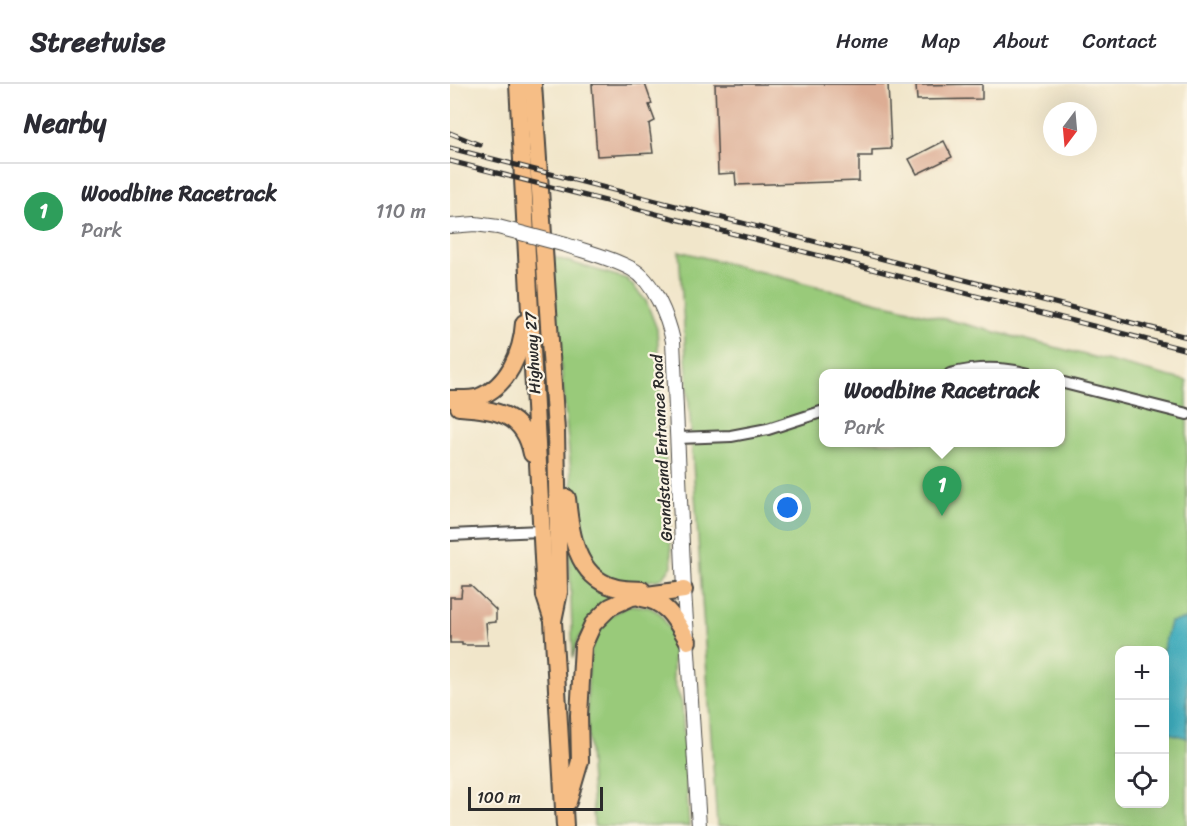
<!DOCTYPE html>
<html lang="en">
<head>
<meta charset="utf-8">
<style>
  body { margin:0; font-family:Sriracha,sans-serif; background:#f2f2f3; color:#2b2b33 }
  .controls { position:absolute; right:18px; bottom:18px; display:grid; overflow:hidden; border-radius:12px; box-shadow:0 6px 24px #0002 }
  .controls button { width:54px; height:54px; display:grid; place-items:center; padding:0; border:0; border-bottom:2px solid #e1e1e2; background:#fff; color:#2b2b33; font:30px sans-serif }
  .compass { position:absolute; left:593px; top:18px; width:54px; height:54px; border-radius:50%; background:#fff; box-shadow:0 6px 24px #0002; rotate:196deg }
  .scale { position:absolute; left:18px; bottom:15px; width:135px; box-sizing:border-box; padding-left:6px; border:3px solid #2b2b2b; border-top:0; font-size:16px; line-height:21px; white-space:nowrap; color:#2b2b2b; -webkit-text-stroke:4px #fcf5e5; paint-order:stroke }
  .you { position:absolute; left:338px; top:424px; width:21px; height:21px; margin:-15px; border:4px solid #fff; border-radius:50%; background:#1a73e8; box-shadow:0 0 0 9px #1a73e833 }
  .badge { display:grid; place-items:center; width:39px; height:39px; border-radius:50%; background:#c8321e; color:#fff; font-size:20px; font-weight:700 }
  .pin { position:absolute; translate:-50% -50px; filter:drop-shadow(0 2px 3px #0008) }
  .pin::after { content:''; position:absolute; top:32px; width:21px; height:18px; background:inherit; clip-path:polygon(0 0,100% 0,50% 100%) }
  .popup { position:absolute; left:369px; top:285px; width:246px; height:78px; box-sizing:border-box; display:grid; place-content:center; border-radius:12px; background:#fff; filter:drop-shadow(0 2px 4px #0005); font-size:20px; white-space:nowrap; color:#7c7c81 }
  .popup b { font-size:22px; color:#2b2b33 }
  .popup::after { content:''; position:absolute; left:50%; top:100%; margin-left:-12px; border:12px solid transparent; border-top-color:#fff }
  .list { margin:0; padding:0; list-style:none }
  h2 { display:flex; justify-content:space-between; align-items:center; height:78px; margin:0; padding:0 24px; font-size:26px }
  h2 small { font-size:20px; font-weight:400; color:#7c7c81 }
  .list li { display:grid; grid-template-columns:39px 1fr auto; gap:18px; align-items:center; box-sizing:border-box; height:96px; padding:0 24px; border-top:2px solid #e1e1e2 }
  .list b { display:block; font-size:22px; white-space:nowrap }
  .list p { margin:0; font-size:20px; white-space:nowrap; color:#7c7c81 }
  .list em { font-size:20px; font-style:normal; color:#7c7c81 }
  .icon { flex:none; width:33px; height:33px; fill:none; stroke:currentColor; stroke-width:2; stroke-linecap:round; stroke-linejoin:round }
  .map { position:relative; flex:none; width:737px; height:742px; overflow:hidden }
  header { display:flex; align-items:center; gap:36px; box-sizing:border-box; height:84px; padding:0 30px; background:#fff; border-bottom:2px solid #e1e1e2 }
  header strong { font-size:28px }
  nav { display:flex; gap:33px; margin-inline-start:auto; font-size:21px }
  main { display:flex }
  aside { flex:1; background:#fff }
  .map>svg:first-child { display:block }
  .green { fill:#99ca7a; stroke:#627a52; stroke-width:1.5; fill-rule:evenodd }
  .water { fill:#3eabbc; stroke:#346b74; stroke-width:1.5 }
  .building { fill:#ddad94 }
  .lines { fill:none; stroke-linecap:round; stroke-linejoin:round }
  .minor-casing { stroke:#494743; stroke-width:14 }
  .tertiary-casing { stroke:#494743; stroke-width:16 }
  .primary-casing { stroke:#494743; stroke-width:20 }
  .minor { stroke:#fff; stroke-width:10 }
  .tertiary { stroke:#fff; stroke-width:14 }
  .primary { stroke:#f6be86; stroke-width:16 }
  .rail-casing { stroke:#2b2b2b; stroke-width:5 }
  .rail { stroke:#fcf5e5; stroke-width:3; stroke-dasharray:9; stroke-linecap:butt }
  .tertiary-bridge-casing { stroke:#494743; stroke-width:16; stroke-linecap:butt }
  .tertiary-bridge { stroke:#fff; stroke-width:14 }
  .labels { text-anchor:middle; stroke-width:4.5; stroke-linejoin:round; paint-order:stroke }
  .street-label { font-size:16px; fill:#2b2b2b; stroke:#fcf5e5 }
</style>
</head>
<body>
<header>
<strong>Streetwise</strong>
<nav><a>Home</a><a>Map</a><a>About</a><a>Contact</a></nav>
</header>
<main>
<aside>
<h2>Nearby<small></small></h2>
<ul class="list">
<li><span class="badge" style="background:#2e9e5b">1</span><div><b>Woodbine Racetrack</b><p>Park</p></div><em>110 m</em></li>
</ul>
</aside>
<div class="map">
<svg width="737" height="742" viewBox="0 0 737 742">
  <rect width="100%" height="100%" fill="#fcf5e5"/>
  <filter id="ink" filterUnits="userSpaceOnUse"><feTurbulence type="fractalNoise" baseFrequency=".0167" numOctaves="2"/><feDisplacementMap in="SourceGraphic" scale="12" xChannelSelector="R" yChannelSelector="G"/><feConvolveMatrix kernelMatrix="1 2 1 2 8 2 1 2 1" color-interpolation-filters="sRGB"/></filter>
  <filter id="wash" filterUnits="userSpaceOnUse"><feTurbulence type="fractalNoise" baseFrequency=".008" numOctaves="4" result="noise"/><feDisplacementMap in="SourceGraphic" scale="24" xChannelSelector="R" yChannelSelector="G"/><feGaussianBlur stdDeviation="1.35" result="paint"/><feColorMatrix in="noise" values="0 0 0 0 0 0 0 0 0 0 0 0 0 0 0 0 0 1.4 0 .05"/><feComposite in="paint" operator="in"/></filter>
  <g filter="url(#wash)">
    <rect width="100%" height="100%" fill="#f1e6ca"/>
    <g class="green">
      <path d="M229,167l508,130v445h-470zM374,290h236v68h-236zM670,566h44v154h-44z"/>
      <polygon points="100,172 177,195 196,217 207,245 222,482 211,495 185,499 155,495 134,473 126,439"/>
      <polygon points="119,460 170,510 128,555 123,574"/>
      <path d="M181,521l18,2 11,6 14,24 -1,41 9,26 7,122h-95c-2,-45 -16,-160 4,-197 7,-12 21,-19 33,-24z"/>
    </g>
    <polygon class="water" points="737,535 737,654 715,648 713,566 720,538"/>
    <g id="blocks">
      <g class="building">
        <polygon points="142,0 195,0 202,20 199,21 205,37 199,40 203,69 147,72"/>
        <polygon points="265,0 438,0 441,65 422,66 422,72 409,72 409,97 286,101 285,89 268,90"/>
        <polygon points="532,0 532,15 467,16 466,1"/>
        <polygon points="494,57 502,73 467,90 459,75"/>
        <polygon points="12,502 21,502 46,526 46,538 36,539 38,561 12,561 12,559 0,559 0,513 11,513"/>
      </g>
    </g>
  </g>
  <g filter="url(#ink)">
    <use href="#blocks" fill-opacity="0" stroke="#494743" stroke-width="1.5"/>
    <g class="lines">
      <defs>
        <g id="minor">
          <path d="M500,290c26,-7 53,-7 79,0"/>
          <polyline points="610,298 737,330"/>
          <polyline points="228,354 281,352 318,345 374,327"/>
          <polyline points="0,451 91,447"/>
        </g>
        <g id="tertiary">
          <polyline points="0,142 25,140 48,143"/>
          <path d="M116,161c21,7 46,13 66,24 22,12 36,49 41,72l11,249 15,236"/>
        </g>
        <g id="primary">
          <polyline points="68,0 95,512 102,534"/>
          <polyline points="83,0 106,347 109,508 103,537 115,742"/>
          <path d="M0,315c9,0 20,1 29,-2 29,-11 43,-44 45,-74"/>
          <path d="M9,323c36,3 65,5 73,47"/>
          <path d="M117,414c3,33 9,79 47,89 9,3 18,2 28,3"/>
          <path d="M192,514c25,3 34,23 46,43"/>
          <polyline points="118,718 130,677 129,631 133,562 143,540 160,523 182,513 234,506"/>
        </g>
      </defs>
      <use href="#minor" class="minor-casing"/>
      <use href="#tertiary" class="tertiary-casing"/>
      <use href="#primary" class="primary-casing"/>
      <use href="#minor" class="minor"/>
      <use href="#tertiary" class="tertiary"/>
      <use href="#primary" class="primary"/>
      <defs>
        <g id="rail">
          <polyline points="0,49 30,61"/>
          <polyline points="0,64 737,253"/>
          <polyline points="0,77 737,266"/>
        </g>
      </defs>
      <use href="#rail" class="rail-casing"/>
      <use href="#rail" class="rail"/>
      <defs>
        <polyline id="tertiary-bridge" points="48,143 116,161"/>
      </defs>
      <use href="#tertiary-bridge" class="tertiary-bridge-casing"/>
      <use href="#tertiary-bridge" class="tertiary-bridge"/>
    </g>
  </g>
  <g class="labels">
    <g class="street-label">
      <text transform="translate(82 269) rotate(-93)" y="6">Highway 27</text>
      <text transform="translate(211 364) rotate(-93)" y="6">Grandstand Entrance Road</text>
    </g>
  </g>
</svg>
<div class="controls">
<button>+</button>
<button>−</button>
<button><svg class="icon" aria-label="locate" viewBox="0 0 24 24"><circle cx="12" cy="12" r="6"/><path d="M12 2v4M12 18v4M2 12h4M18 12h4"/></svg></button>
</div>
<svg class="compass" viewBox="-18 -18 36 36"><path d="M0-13l5 13h-10z" fill="#e53935"/><path d="M0 13l5-13h-10z" fill="#7c7c81"/></svg>
<div class="scale">100 m</div>
<div class="you"></div>
<div class="pin badge" style="left:492px;top:432px;background:#2e9e5b">1</div>
<div class="popup"><b>Woodbine Racetrack</b>Park</div>
</div>
</main>
</body>
</html>
